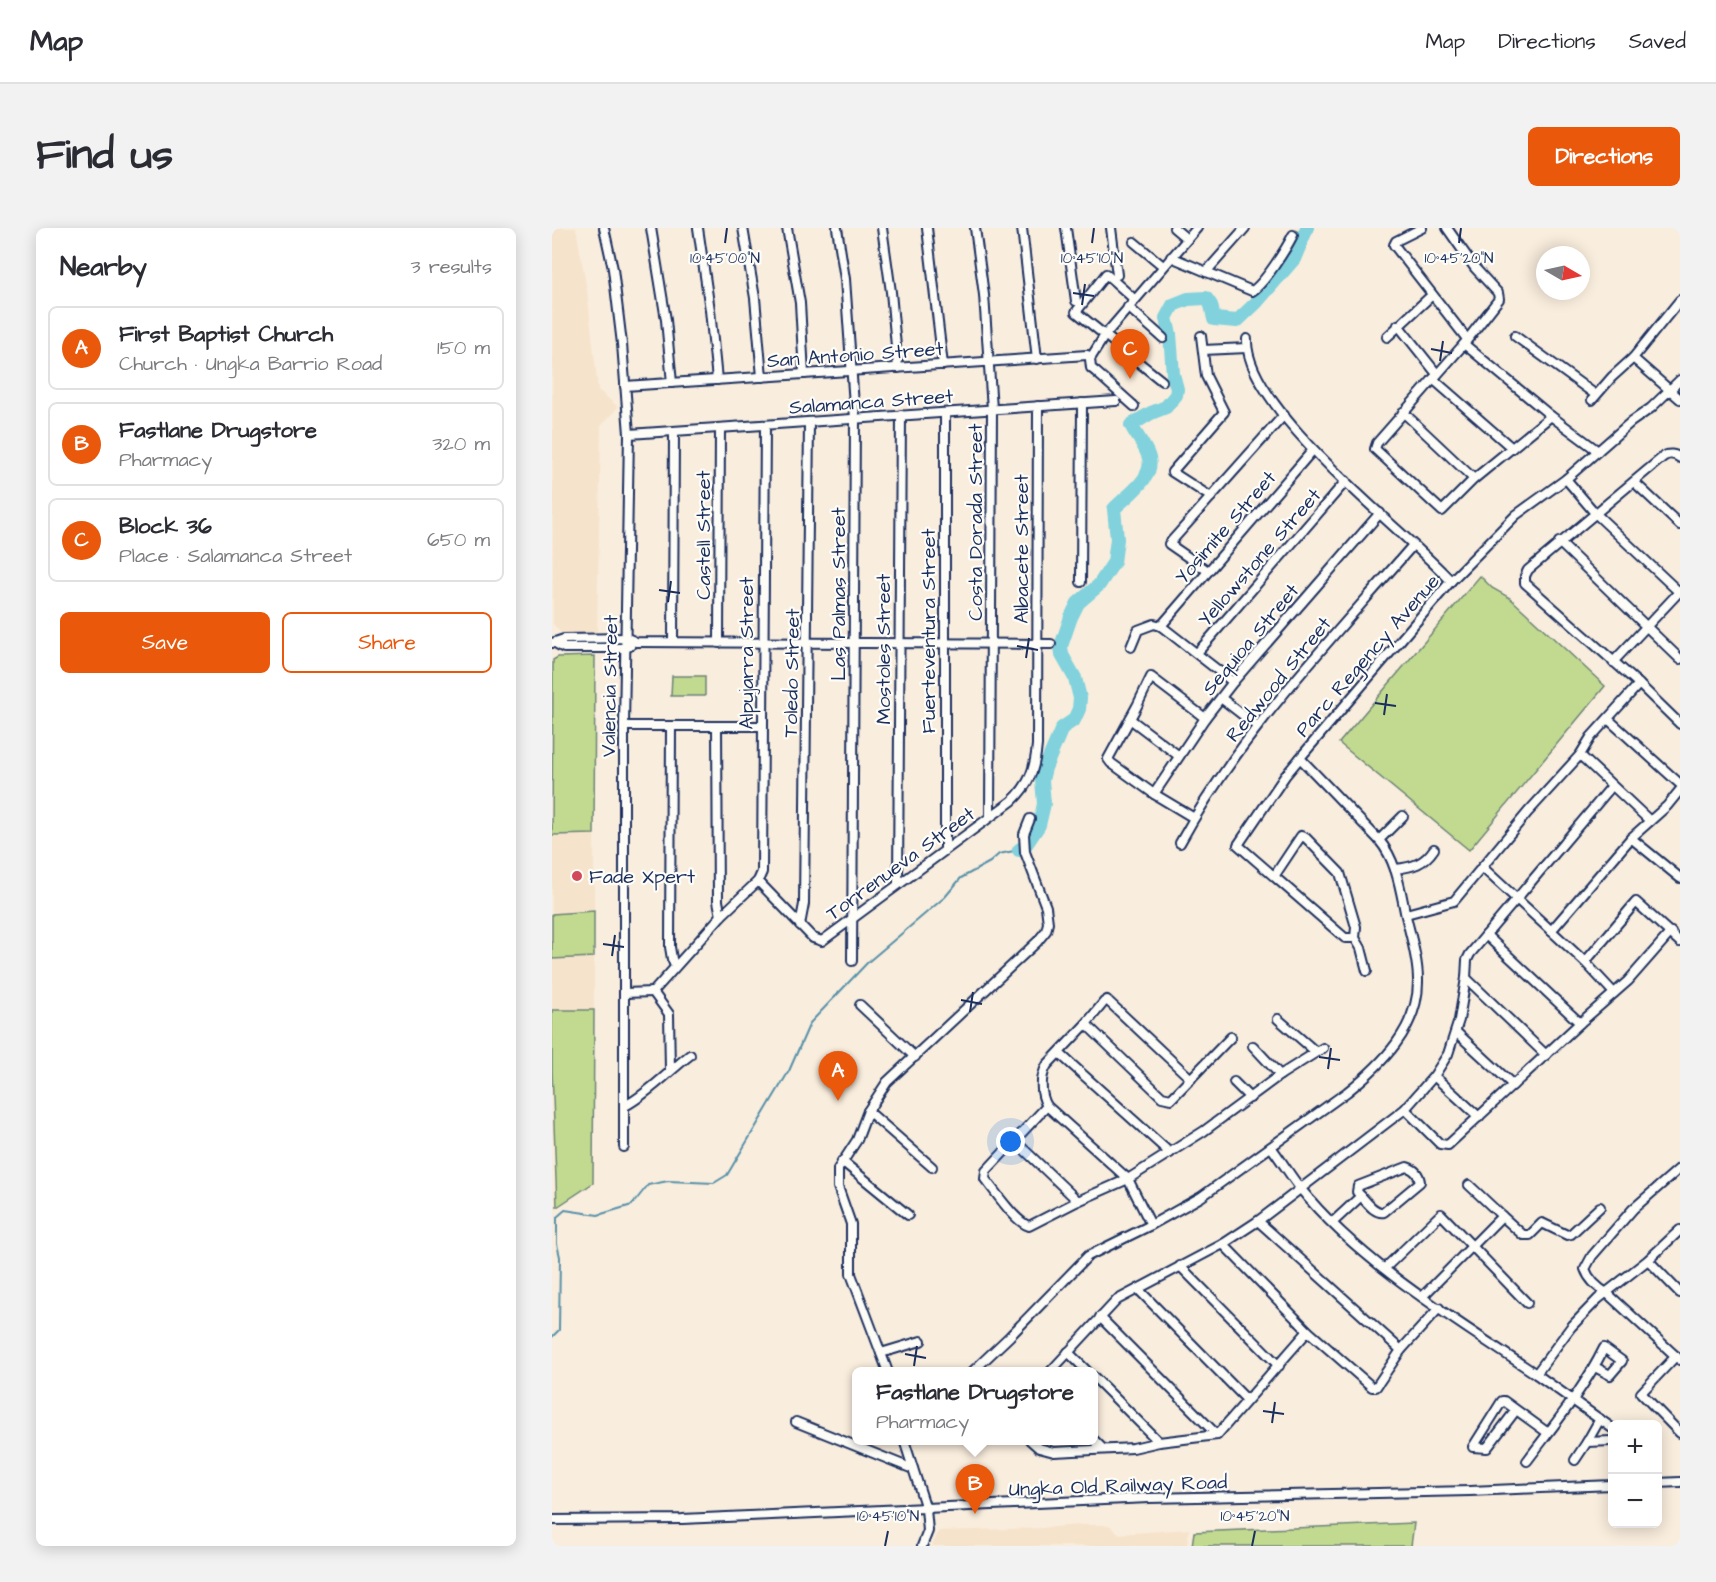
<!DOCTYPE html>
<html lang="en">
<head>
<meta charset="utf-8">
<style>
  body { margin:0; font-family:"Architects Daughter",sans-serif; background:#f2f2f3; color:#2b2b33 }
  .controls { position:absolute; right:18px; bottom:18px; display:grid; overflow:hidden; border-radius:9px; box-shadow:0 3px 15px #0003 }
  .controls button { width:54px; height:54px; display:grid; place-items:center; padding:0; border:0; border-bottom:2px solid #e1e1e2; background:#fff; color:#2b2b33; font:30px sans-serif }
  .compass { position:absolute; left:984px; top:18px; width:54px; height:54px; border-radius:50%; background:#fff; box-shadow:0 3px 15px #0003; rotate:99deg }
  .you { position:absolute; left:459px; top:914px; width:21px; height:21px; margin:-15px; border:4px solid #fff; border-radius:50%; background:#1a73e8; box-shadow:0 0 0 9px #1a73e833 }
  .badge { display:grid; place-items:center; width:39px; height:39px; border-radius:50%; background:#ea580c; color:#fff; font-size:20px; font-weight:700 }
  .pin { position:absolute; translate:-50% -50px; filter:drop-shadow(0 2px 3px #0008) }
  .pin::after { content:''; position:absolute; top:32px; width:21px; height:18px; background:inherit; clip-path:polygon(0 0,100% 0,50% 100%) }
  .popup { position:absolute; left:300px; top:1139px; width:246px; height:78px; box-sizing:border-box; display:grid; place-content:center; border-radius:9px; background:#fff; filter:drop-shadow(0 2px 4px #0005); font-size:20px; white-space:nowrap; color:#7c7c81 }
  .popup b { font-size:22px; color:#2b2b33 }
  .popup::after { content:''; position:absolute; left:50%; top:100%; margin-left:-12px; border:12px solid transparent; border-top-color:#fff }
  .list { margin:0; padding:0; list-style:none }
  h2 { display:flex; justify-content:space-between; align-items:center; height:78px; margin:0; padding:0 24px; font-size:26px }
  h2 small { font-size:20px; font-weight:400; color:#7c7c81 }
  .list li { display:grid; grid-template-columns:39px 1fr auto; gap:18px; align-items:center; box-sizing:border-box; height:84px; margin:0 12px 12px; padding:0 12px; border:2px solid #e1e1e2; border-radius:9px }
  .list b { display:block; font-size:22px; white-space:nowrap }
  .list p { margin:0; font-size:20px; white-space:nowrap; color:#7c7c81 }
  .list em { font-size:20px; font-style:normal; color:#7c7c81 }
  .actions { display:flex; gap:12px; padding:18px 24px }
  .actions a { flex:1; padding:14px 0; border:2px solid #ea580c; border-radius:9px; text-align:center; font-size:21px; color:#ea580c }
  .actions .main { background:#ea580c; color:#fff }
  .map { position:relative; flex:none; width:1128px; height:1318px; overflow:hidden; border-radius:9px }
  header { display:flex; align-items:center; gap:36px; box-sizing:border-box; height:84px; padding:0 30px; background:#fff; border-bottom:2px solid #e1e1e2 }
  header strong { font-size:28px }
  nav { display:flex; gap:33px; margin-inline-start:auto; font-size:21px }
  .intro { display:flex; align-items:center; justify-content:space-between; box-sizing:border-box; height:144px; padding:0 36px }
  h1 { margin:0; font-size:42px }
  .button { padding:15px 27px; border-radius:9px; background:#ea580c; color:#fff; font-size:21px; font-weight:700 }
  main { display:flex; gap:36px; padding:0 36px }
  aside { flex:1; background:#fff; border-radius:9px; box-shadow:0 3px 15px #0003 }
  .map>svg:first-child { display:block }
  .built { fill:#f6e3cb }
  .green { fill:#c1da90; stroke:#6e8477; stroke-width:1.5 }
  .lines { fill:none; stroke-linecap:round; stroke-linejoin:round }
  .stream { stroke:#5891aa; stroke-width:2 }
  .river { stroke:#81d2dc; stroke-width:14 }
  .street-casing { stroke:#1b2f5e; stroke-width:12 }
  .street { stroke:#fdfcf7; stroke-width:8 }
  .ticks { fill:none; stroke:#1b2f5e; stroke-width:2 }
  .poi-dot { fill:#d1495b; stroke:#fdfcf7; stroke-width:2 }
  .labels { text-anchor:middle; stroke-width:4.5; stroke-linejoin:round; paint-order:stroke }
  .street-label { font-size:20px; fill:#1b2f5e; stroke:#fdfcf7 }
  .poi-label { font-size:20px; fill:#1b2f5e; stroke:#fdfcf7; text-anchor:start }
  .ticks-label { font-size:15px; text-anchor:middle; fill:#1b2f5e; stroke:#fdfcf7; stroke-width:4.5; stroke-linejoin:round; paint-order:stroke }
</style>
</head>
<body>
<header>
<strong>Map</strong>
<nav><a>Map</a><a>Directions</a><a>Saved</a></nav>
</header>
<div class="intro"><h1>Find us</h1><a class="button">Directions</a></div>
<main>
<aside>
<h2>Nearby<small>3 results</small></h2>
<ul class="list">
<li><span class="badge">A</span><div><b>First Baptist Church</b><p>Church · Ungka Barrio Road</p></div><em>150 m</em></li>
<li><span class="badge">B</span><div><b>Fastlane Drugstore</b><p>Pharmacy</p></div><em>320 m</em></li>
<li><span class="badge">C</span><div><b>Block 36</b><p>Place · Salamanca Street</p></div><em>650 m</em></li>
</ul>
<div class="actions"><a class="main">Save</a><a>Share</a></div>
</aside>
<div class="map">
<svg width="1128" height="1318" viewBox="0 0 1128 1318">
  <rect width="100%" height="100%" fill="#f9eddd"/>
  <filter id="ink" filterUnits="userSpaceOnUse"><feTurbulence type="fractalNoise" baseFrequency=".0167" numOctaves="2"/><feDisplacementMap in="SourceGraphic" scale="12" xChannelSelector="R" yChannelSelector="G"/><feConvolveMatrix kernelMatrix="1 2 1 2 8 2 1 2 1" color-interpolation-filters="sRGB"/></filter>
  <g filter="url(#ink)">
    <g class="built">
      <polygon points="0,0 24,0 35,62 46,162 66,179 49,198 45,404 10,406 1,396"/>
      <polygon points="42,606 42,683 0,686 0,607"/>
      <polygon points="42,729 42,782 0,782 0,731"/>
      <polygon points="528,1297 557,1297 568,1306 637,1301 635,1318 380,1318 387,1303 489,1300"/>
    </g>
    <g class="green">
      <polygon points="928,348 940,360 958,370 1053,458 917,622 787,515"/>
      <polygon points="43,428 42,606 0,607 1,432 6,429"/>
      <polygon points="120,448 153,448 153,468 119,468"/>
      <polygon points="42,683 42,729 0,731 0,686"/>
      <polygon points="0,782 42,782 41,955 5,979 0,841"/>
      <polygon points="862,1295 859,1318 640,1318 642,1304"/>
    </g>
    <g class="lines">
      <polyline class="stream" points="0,1109 7,1102 8,1029 5,1016 5,989 13,982 46,987 80,977 96,957 116,953 162,955 175,947 237,843 258,795 316,734 393,669 409,650 438,634 447,626 467,622"/>
      <path class="river" d="M467,622l6,-4 14,-21 5,-21 -2,-24 3,-12 17,-40 12,-8 5,-11 1,-11 -5,-20 -13,-23 -1,-9 10,-29 7,-14 21,-18 15,-23 3,-23 -3,-30c13,-14 43,-32 34,-54 -4,-11 -12,-20 -17,-30l20,-12 15,-6 10,-12 1,-6 -4,-15 -3,-40 -4,-16 7,-13 15,-6 18,-1 5,7 3,14 23,2 19,-18 38,-44 13,-31"/>
      <defs>
        <g id="street">
          <polyline points="52,0 61,41 70,116 77,206 72,498 72,919"/>
          <polyline points="99,0 114,92 120,155"/>
          <polyline points="146,0 158,82 165,152"/>
          <polyline points="191,0 203,70 210,149"/>
          <polyline points="235,0 248,75 252,146"/>
          <polyline points="285,0 293,51 303,191 300,733"/>
          <polyline points="330,0 339,64 346,140"/>
          <polyline points="375,0 391,137"/>
          <polyline points="423,0 432,67 440,181 438,589"/>
          <polyline points="470,0 485,131"/>
          <polyline points="514,0 524,73"/>
          <polyline points="559,0 565,47"/>
          <polyline points="622,0 635,11"/>
          <polyline points="870,0 844,13 842,17 915,111"/>
          <polyline points="895,0 923,40 946,65 947,71 912,116 825,215 823,221 890,283 922,251 999,188"/>
          <polyline points="582,14 611,38"/>
          <path d="M619,29l81,34c12,-7 34,-42 41,-56"/>
          <polyline points="654,44 693,0"/>
          <polyline points="582,71 554,46 524,84 610,153"/>
          <polyline points="576,79 611,110"/>
          <polyline points="846,97 885,146"/>
          <polyline points="649,108 654,148 672,184 620,244 659,269"/>
          <polyline points="963,108 1044,167"/>
          <polyline points="835,109 880,67"/>
          <path d="M695,111c-3,69 157,191 204,242"/>
          <polyline points="912,116 999,188 1046,223"/>
          <polyline points="651,122 695,120"/>
          <polyline points="1081,130 1128,171"/>
          <polyline points="881,151 960,220"/>
          <polyline points="73,158 535,127"/>
          <polyline points="1040,172 1060,149 1081,130 1128,72"/>
          <polyline points="582,178 544,144 539,140 538,131 553,107 645,0"/>
          <polyline points="851,184 922,251"/>
          <polyline points="77,206 564,173"/>
          <path d="M1128,230c-5,-4 -12,-5 -17,-1l-135,113 -3,6v7l114,101 41,40"/>
          <polyline points="1014,251 1043,285 1127,364"/>
          <polyline points="1082,254 1128,297"/>
          <polyline points="1007,314 1128,431"/>
          <polyline points="656,343 617,316 732,187"/>
          <polyline points="529,354 530,175"/>
          <polyline points="609,398 761,222"/>
          <polyline points="121,414 122,203"/>
          <polyline points="0,415 12,411 75,410 84,414 499,416"/>
          <polyline points="3,415 12,420 74,420 78,418"/>
          <polyline points="167,415 168,200"/>
          <polyline points="579,419 586,402 602,396 609,398 681,454"/>
          <polyline points="645,425 794,253"/>
          <polyline points="1061,434 1128,363"/>
          <polyline points="669,470 705,498"/>
          <polyline points="578,491 627,528"/>
          <polyline points="1056,491 1128,556"/>
          <polyline points="72,498 210,498"/>
          <polyline points="119,498 118,719 120,731 123,738"/>
          <polyline points="165,498 166,673 169,688"/>
          <polyline points="1028,527 1098,593"/>
          <polyline points="748,530 733,548 686,617 793,710 803,710"/>
          <polyline points="602,566 653,490 681,454 828,285"/>
          <polyline points="642,590 602,566 559,535 556,531 585,478 599,449 653,490"/>
          <polyline points="1079,610 1128,650"/>
          <polyline points="827,612 851,588"/>
          <path d="M628,615c61,-111 151,-203 233,-298"/>
          <polyline points="393,621 393,185"/>
          <polyline points="930,639 1033,734 1062,765"/>
          <path d="M843,641c18,-2 29,-5 39,-20"/>
          <polyline points="723,647 749,608 754,610 788,645 804,699 803,710 809,720 815,743"/>
          <path d="M206,653l55,57 9,3 190,-140c18,-17 23,-33 25,-56l1,-339"/>
          <polyline points="346,656 349,187"/>
          <polyline points="854,686 902,673 976,584 1028,527 1039,509 1087,456"/>
          <polyline points="248,697 252,676 257,194"/>
          <polyline points="999,703 1079,610 1115,578 1128,562"/>
          <polyline points="934,707 1028,795"/>
          <polyline points="1033,734 1084,674 1128,714"/>
          <polyline points="914,750 994,827"/>
          <polyline points="101,764 169,688 206,653 210,644 213,197"/>
          <polyline points="101,764 117,786 118,842"/>
          <polyline points="72,765 101,764"/>
          <polyline points="308,777 363,829"/>
          <polyline points="726,791 764,824"/>
          <polyline points="534,796 610,869 619,871 679,809"/>
          <polyline points="904,804 961,857"/>
          <polyline points="701,818 728,847"/>
          <polyline points="507,825 618,925"/>
          <polyline points="882,848 927,889"/>
          <polyline points="682,854 698,870"/>
          <path d="M73,878c24,-13 43,-34 65,-51"/>
          <path d="M495,878l-61,65 -1,8c10,12 30,43 44,47l49,-25 50,-22 76,-48 76,-56 43,-27"/>
          <polyline points="853,881 888,916 896,917 1028,795 1076,753 1119,704"/>
          <polyline points="316,883 380,939"/>
          <polyline points="463,913 526,973"/>
          <path d="M719,919c10,13 19,28 29,41 60,75 157,133 236,186l35,-47 27,-28 50,-39 32,-30"/>
          <polyline points="290,933 356,987"/>
          <path d="M855,939c7,2 12,7 13,15l-36,30c-11,2 -19,-13 -27,-20l1,-6z"/>
          <path d="M1128,940l-47,41 -41,47 -7,13c4,11 13,19 23,25l72,66"/>
          <polyline points="917,957 950,988"/>
          <polyline points="706,993 849,1122"/>
          <polyline points="781,994 809,968"/>
          <path d="M599,997l-23,-46 -81,-73c-7,-12 -7,-29 0,-41l39,-41 18,-22 3,-2 84,79"/>
          <polyline points="671,1016 756,1103 820,1159 824,1159 849,1122 887,1080"/>
          <polyline points="1096,1032 1128,1065"/>
          <polyline points="628,1038 727,1138"/>
          <polyline points="833,1040 889,986 975,1075"/>
          <polyline points="586,1061 695,1172"/>
          <polyline points="870,1069 950,988 971,1007 978,1007 990,995 1015,1007 1019,1006 1048,979"/>
          <polyline points="548,1089 665,1207"/>
          <polyline points="516,1124 536,1144"/>
          <polyline points="329,1125 369,1113"/>
          <polyline points="1124,1128 1089,1165 1128,1205"/>
          <polyline points="336,1144 299,1046 299,996 286,959 286,941 305,912 316,883 335,854 485,714 494,703 496,695 494,679 473,624 472,606 478,591"/>
          <path d="M420,1144l38,-36 78,-80 63,-31 50,-28 146,-105c35,-28 72,-64 71,-112 0,-22 -8,-46 -13,-68 -5,-25 -9,-52 -26,-72l-79,-82 151,-177 65,-66 50,-36 65,-57 20,-14 29,-28"/>
          <polyline points="498,1144 565,1072 671,1016 706,993 853,881 882,848 896,826 907,792 914,750 915,732 918,726 1060,558"/>
          <polyline points="984,1146 1060,1200"/>
          <polyline points="542,1149 607,1214"/>
          <polyline points="964,1182 935,1220 921,1219 950,1173 952,1173 996,1205"/>
          <polyline points="244,1194 361,1241"/>
          <polyline points="352,1212 374,1281 376,1303 370,1318"/>
          <polyline points="478,1212 487,1220 502,1224 581,1220 607,1214 665,1207 756,1103"/>
          <polyline points="542,1212 550,1220"/>
          <polyline points="1035,1214 1048,1191"/>
          <polyline points="1023,1232 1035,1214 1060,1213"/>
          <path d="M975,1233c27,-36 57,-72 77,-113l18,13 -12,14 -15,-8"/>
          <polyline points="1106,1255 1128,1254"/>
          <polyline points="0,1292 130,1291 597,1270 918,1263 1060,1257"/>
        </g>
      </defs>
      <use href="#street" class="street-casing"/>
      <use href="#street" class="street"/>
    </g>
  </g>
  <path class="ticks" d="M173,15l2,-15M540,15l2,-15M907,15l2,-15M521,65l21,3M530,77l3,-21M879,121l21,4M888,133l3,-20M107,362l21,3M116,374l3,-21M465,418l21,4M474,430l3,-20M823,475l21,3M832,487l3,-21M51,716l21,3M60,728l3,-21M409,772l21,4M418,784l3,-20M767,829l21,3M776,841l3,-21M353,1126l21,4M362,1138l3,-20M711,1183l21,3M720,1195l3,-21M333,1318l3,-15M700,1318l3,-15"/>
  <circle class="poi-dot" cx="25" cy="648" r="6"/>
  <g class="labels">
    <g class="street-label">
      <text transform="translate(303 126) rotate(-4)" y="7">San Antonio Street</text>
      <text transform="translate(319 173) rotate(-4)" y="7">Salamanca Street</text>
      <text transform="translate(423 294) rotate(-90)" y="7">Costa Dorada Street</text>
      <text transform="translate(673 299) rotate(-49)" y="7">Yosimite Street</text>
      <text transform="translate(151 307) rotate(-90)" y="7">Castell Street</text>
      <text transform="translate(469 321) rotate(-90)" y="7">Albacete Street</text>
      <text transform="translate(707 329) rotate(-49)" y="7">Yellowstone Street</text>
      <text transform="translate(286 366) rotate(-90)" y="7">Las Palmas Street</text>
      <text transform="translate(376 403) rotate(-90)" y="7">Fuerteventura Street</text>
      <text transform="translate(698 411) rotate(-50)" y="7">Sequioa Street</text>
      <text transform="translate(331 421) rotate(-90)" y="7">Mostoles Street</text>
      <text transform="translate(194 425) rotate(-90)" y="7">Alpujarra Street</text>
      <text transform="translate(815 427) rotate(-49)" y="7">Parc Regency Avenue</text>
      <text transform="translate(239 445) rotate(-89)" y="7">Toledo Street</text>
      <text transform="translate(726 451) rotate(-51)" y="7">Redwood Street</text>
      <text transform="translate(57 458) rotate(-89)" y="7">Valencia Street</text>
      <text transform="translate(348 635) rotate(-36)" y="7">Torrenueva Street</text>
      <text transform="translate(566 1257) rotate(-2)" y="7">Ungka Old Railway Road</text>
    </g>
    <g class="poi-label">
      <text x="37" y="655">Fade Xpert</text>
    </g>
  </g>
  <g class="ticks-label">
    <text x="173" y="35">10°45'00"N</text>
    <text x="540" y="35">10°45'10"N</text>
    <text x="907" y="35">10°45'20"N</text>
    <text x="336" y="1293">10°45'10"N</text>
    <text x="703" y="1293">10°45'20"N</text>
  </g>
</svg>
<div class="controls">
<button>+</button>
<button>−</button>
</div>
<svg class="compass" viewBox="-18 -18 36 36"><path d="M0-13l5 13h-10z" fill="#e53935"/><path d="M0 13l5-13h-10z" fill="#7c7c81"/></svg>
<div class="you"></div>
<div class="pin badge" style="left:286px;top:873px">A</div>
<div class="pin badge" style="left:423px;top:1286px">B</div>
<div class="popup"><b>Fastlane Drugstore</b>Pharmacy</div>
<div class="pin badge" style="left:578px;top:151px">C</div>
</div>
</main>
</body>
</html>
